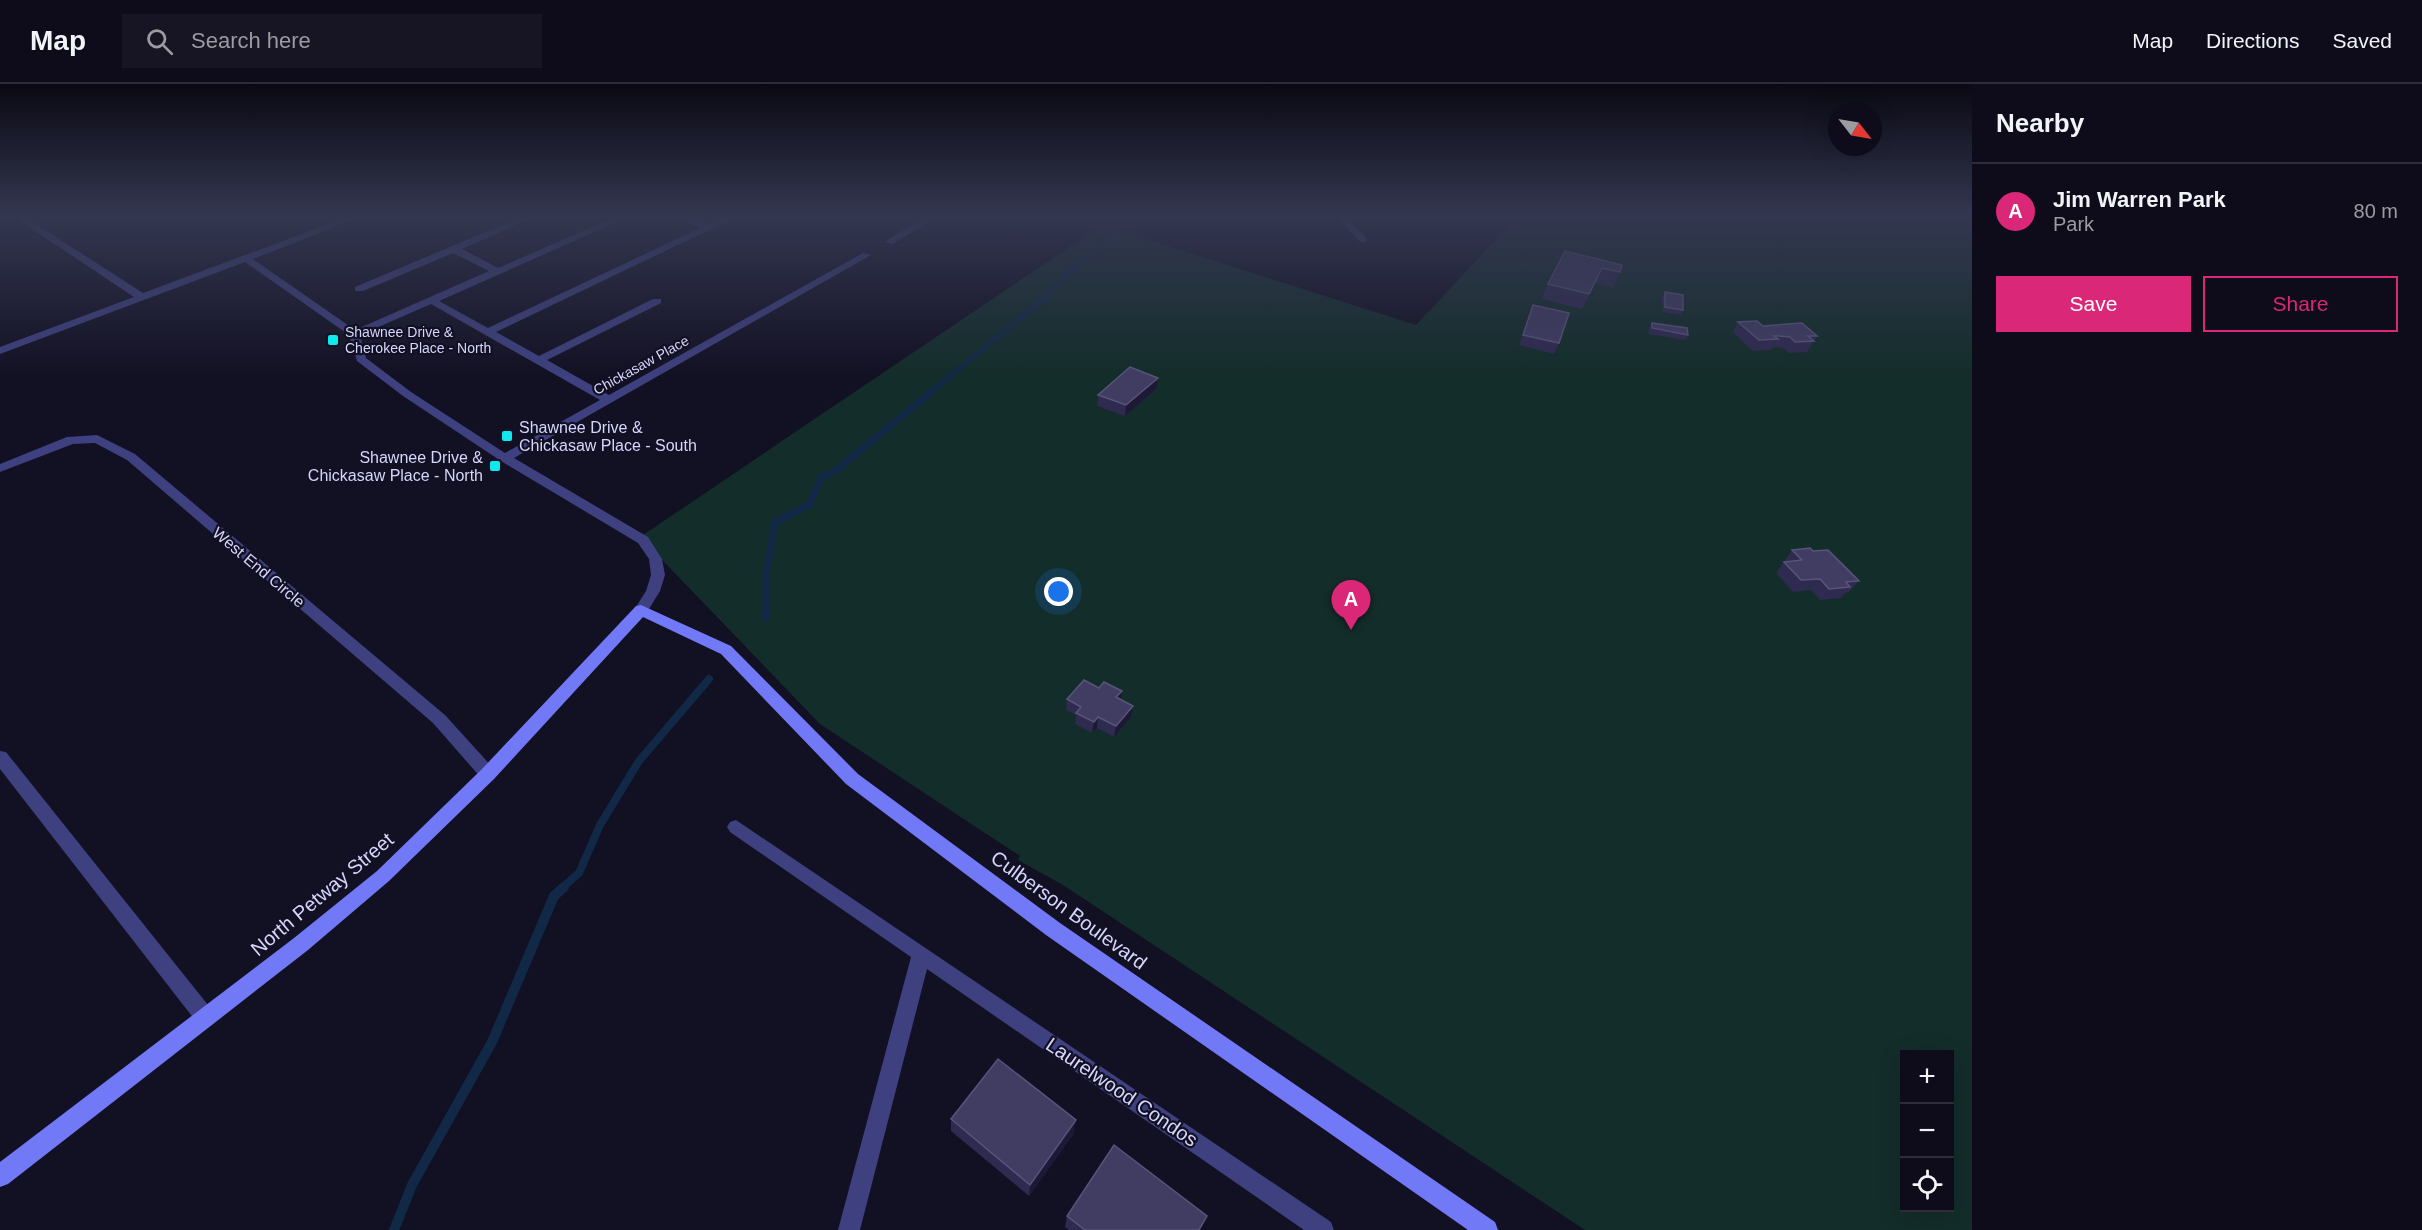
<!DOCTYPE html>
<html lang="en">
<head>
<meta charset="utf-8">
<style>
  body { margin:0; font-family:Arial,sans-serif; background:#171523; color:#f1f3f6 }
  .controls { position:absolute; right:18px; bottom:18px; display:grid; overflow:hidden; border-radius:0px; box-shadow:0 6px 24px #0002 }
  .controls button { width:54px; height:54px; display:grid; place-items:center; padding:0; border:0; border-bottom:2px solid #2e2c39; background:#0e0c1a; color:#f1f3f6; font:30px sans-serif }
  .compass { position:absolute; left:1828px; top:18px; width:54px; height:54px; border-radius:50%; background:#0e0c1a; box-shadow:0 6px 24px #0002; rotate:121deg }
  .you { position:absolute; left:1059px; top:508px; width:21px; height:21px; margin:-15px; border:4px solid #fff; border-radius:50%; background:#1a73e8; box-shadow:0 0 0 9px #1a73e833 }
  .badge { display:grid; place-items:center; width:39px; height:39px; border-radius:50%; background:#db2777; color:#fff; font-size:20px; font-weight:700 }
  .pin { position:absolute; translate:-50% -50px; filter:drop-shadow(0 2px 3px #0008) }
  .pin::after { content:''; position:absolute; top:32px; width:21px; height:18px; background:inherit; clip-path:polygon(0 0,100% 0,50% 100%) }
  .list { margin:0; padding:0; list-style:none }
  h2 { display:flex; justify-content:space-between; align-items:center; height:78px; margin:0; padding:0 24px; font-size:26px }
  h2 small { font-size:20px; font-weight:400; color:#9b9ba2 }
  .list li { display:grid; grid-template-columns:39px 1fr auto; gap:18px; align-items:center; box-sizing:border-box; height:96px; padding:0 24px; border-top:2px solid #2e2c39 }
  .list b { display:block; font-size:22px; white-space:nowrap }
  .list p { margin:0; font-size:20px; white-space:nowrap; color:#9b9ba2 }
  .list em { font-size:20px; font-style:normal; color:#9b9ba2 }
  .actions { display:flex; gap:12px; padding:18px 24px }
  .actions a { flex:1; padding:14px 0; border:2px solid #db2777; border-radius:0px; text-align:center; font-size:21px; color:#db2777 }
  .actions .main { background:#db2777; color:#fff }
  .icon { flex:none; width:33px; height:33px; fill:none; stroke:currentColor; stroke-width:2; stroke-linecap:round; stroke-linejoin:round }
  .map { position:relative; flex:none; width:1972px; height:1146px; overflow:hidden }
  header { display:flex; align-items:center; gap:36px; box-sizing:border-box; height:84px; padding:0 30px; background:#0e0c1a; border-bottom:2px solid #2e2c39 }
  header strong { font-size:28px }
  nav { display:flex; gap:33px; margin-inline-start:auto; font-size:21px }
  .search { width:420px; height:54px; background:#171523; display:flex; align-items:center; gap:15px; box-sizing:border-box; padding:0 21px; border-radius:0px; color:#9b9ba2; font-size:22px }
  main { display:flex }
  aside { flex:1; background:#0e0c1a }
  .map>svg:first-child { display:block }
  .green { fill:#132d2a; fill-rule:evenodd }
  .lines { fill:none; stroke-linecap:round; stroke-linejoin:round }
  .stream-far3 { stroke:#112946; stroke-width:5 }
  .stream-far2 { stroke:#112946; stroke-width:7 }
  .stream-far1 { stroke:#112946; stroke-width:8 }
  .stream { stroke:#112946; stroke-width:10 }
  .street { fill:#3e407f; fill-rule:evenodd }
  .secondary { fill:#7279f6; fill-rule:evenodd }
  .wall { fill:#2f2a50 }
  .shaded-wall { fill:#1c1836 }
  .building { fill:#413c62; stroke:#58547a; stroke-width:1.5 }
  .poi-dot { fill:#0fe9ed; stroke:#121023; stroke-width:2 }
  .labels { text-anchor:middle; stroke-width:4.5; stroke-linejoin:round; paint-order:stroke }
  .far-poi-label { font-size:14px; fill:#d6d5fc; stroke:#121023; text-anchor:start }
  .far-street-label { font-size:14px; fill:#d6d5fc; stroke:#121023 }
  .poi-label { font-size:16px; fill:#d6d5fc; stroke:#121023; text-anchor:start }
  .street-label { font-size:16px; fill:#d6d5fc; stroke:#121023 }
  .near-street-label { font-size:20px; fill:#d6d5fc; stroke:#121023 }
</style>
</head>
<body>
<header>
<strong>Map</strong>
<div class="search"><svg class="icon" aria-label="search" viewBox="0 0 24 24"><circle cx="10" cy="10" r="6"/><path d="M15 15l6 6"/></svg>Search here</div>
<nav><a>Map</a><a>Directions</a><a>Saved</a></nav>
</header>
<main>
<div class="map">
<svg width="1972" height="1146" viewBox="0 0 1972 1146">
  <rect width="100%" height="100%" fill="#121023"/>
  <path class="green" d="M1517,133h455v1013h-387l-522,-345 -45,-25 2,-4 -200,-132 -180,-187 462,-312 314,100zM1904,970h46v154h-46z"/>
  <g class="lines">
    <polyline class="stream-far3" points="929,310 1047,212 1080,177 1110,158 1123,141 1152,133"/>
    <polyline class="stream-far2" points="766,530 766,491 775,438 809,421 821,394 838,385 931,308"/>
    <g class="stream-far1">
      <polyline points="766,528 766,534"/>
      <polyline points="562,804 579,789 600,741 639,677 709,595"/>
    </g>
    <polyline class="stream" points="394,1146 412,1101 492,958 554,812 564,803"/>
    <g class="street">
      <path d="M14,133h11l118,76 204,-76h13l-107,42 102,71 134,-59 -36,-18 -90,38h-8v-4l166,-70h13l-72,32 36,19 117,-51h13l-189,84 49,27 212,-100 -22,-11h13l17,7 16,-7h12l-240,115 43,24 114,-57h8v4l-114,57 62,35 254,-142 8,2 -357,203 134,79 14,22 3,16 -5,16 -14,23 -5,1 -7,-5 12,-19 5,-16 -2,-16 -11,-16 -137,-82 -98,-65 -46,-35 -8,-26 -104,-73 -245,92v-7l134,-50zM431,220l169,96 -95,53 -94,-61 -45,-34 -6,-23z"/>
      <polygon points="925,133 937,133 892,160 884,158"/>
      <polygon points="1337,133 1347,133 1366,154 1366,158 1360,158"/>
      <polygon points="97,351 135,370 445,631 494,685 496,690 494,695 488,697 482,695 433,639 127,376 95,359 73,360 0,388 0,380 67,353"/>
      <polygon points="0,667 6,668 212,926 215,933 212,940 205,942 198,940 0,685"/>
      <polygon points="736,736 1331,1138 1334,1146 1304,1146 927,885 860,1146 838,1146 911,873 730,748 727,743 730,738"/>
    </g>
    <polygon class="secondary" points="641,521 731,562 858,690 1060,839 1495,1138 1498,1146 1468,1146 1046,851 846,700 721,570 643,533 494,695 389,797 308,866 8,1100 0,1103 0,1078 294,854 377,787 482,685 636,522"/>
  </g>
  <g class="wall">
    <polygon points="1565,167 1622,181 1613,204 1595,199 1582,225 1541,215 1548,200"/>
    <polygon points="1665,208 1683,226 1681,231 1663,228 1662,213"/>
    <polygon points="1533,221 1559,259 1554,270 1519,261"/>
    <polygon points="1738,238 1763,242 1817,252 1807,268 1789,269 1783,264 1773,263 1771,266 1753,267 1733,248"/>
    <polygon points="1652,239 1688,251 1685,256 1649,250 1649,244"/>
    <polygon points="1158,294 1157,304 1125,332 1097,322 1098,311"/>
    <polygon points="1792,466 1813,467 1859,497 1849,508 1845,509 1841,514 1820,516 1811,506 1793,508 1776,489"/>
    <polygon points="1067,615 1120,616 1133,622 1131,633 1114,653 1097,644 1092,649 1075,640 1076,631 1066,626"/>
    <polygon points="951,1035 1074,1049 1029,1112 951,1047"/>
    <polygon points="1067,1132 1207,1132 1199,1146 1069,1146 1065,1143"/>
  </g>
  <g class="shaded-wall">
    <polygon points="1158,294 1157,304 1125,332 1126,321"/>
    <polygon points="1122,607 1120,618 1116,613"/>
    <polygon points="1133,622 1131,633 1114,653 1116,642"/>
    <polygon points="1098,633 1097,644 1092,649 1094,638"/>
    <polygon points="1076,1036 1074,1049 1029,1112 1030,1101"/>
  </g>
  <g class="building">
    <polygon points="1565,167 1622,181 1620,188 1602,184 1589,210 1548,200"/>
    <polygon points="1665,208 1683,211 1683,226 1665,223"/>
    <polygon points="1533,221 1569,229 1559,259 1523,251"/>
    <polygon points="1757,237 1763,242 1802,239 1817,252 1808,252 1814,257 1795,258 1790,253 1779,252 1774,252 1778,255 1759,256 1738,238"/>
    <polygon points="1652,239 1687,244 1688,251 1652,244"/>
    <polygon points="1130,283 1158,294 1126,321 1098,311"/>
    <polygon points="1810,464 1813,467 1828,466 1859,497 1846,498 1850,503 1829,505 1820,495 1801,496 1784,478 1802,476 1792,466"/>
    <polygon points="1084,596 1099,604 1104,598 1122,607 1116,613 1133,622 1116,642 1098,633 1094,638 1076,629 1081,623 1067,615"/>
    <polygon points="998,975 1076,1036 1030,1101 951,1035"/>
    <polygon points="1114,1061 1207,1132 1199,1146 1085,1146 1067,1132"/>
  </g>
  <linearGradient id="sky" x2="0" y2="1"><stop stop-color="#0a0913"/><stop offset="0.45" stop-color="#333750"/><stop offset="1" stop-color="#333750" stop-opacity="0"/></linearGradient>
  <rect width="1972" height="293" fill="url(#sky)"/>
  <g class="poi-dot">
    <rect x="327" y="250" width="12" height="12" rx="3"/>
    <rect x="501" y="346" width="12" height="12" rx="3"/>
    <rect x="489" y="376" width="12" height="12" rx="3"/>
  </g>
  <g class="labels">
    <g class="far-poi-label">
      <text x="345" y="253">Shawnee Drive &amp;<tspan x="345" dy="16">Cherokee Place - North</tspan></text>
    </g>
    <g class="far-street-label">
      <text transform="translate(641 281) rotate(-29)" y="5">Chickasaw Place</text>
    </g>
    <g class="poi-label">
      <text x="519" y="349">Shawnee Drive &amp;<tspan x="519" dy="18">Chickasaw Place - South</tspan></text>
      <text x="483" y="379" text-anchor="end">Shawnee Drive &amp;<tspan x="483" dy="18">Chickasaw Place - North</tspan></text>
    </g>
    <g class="street-label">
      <text transform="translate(259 483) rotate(40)" y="6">West End Circle</text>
    </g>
    <g class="near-street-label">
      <text transform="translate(322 810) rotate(-40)" y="7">North Petway Street</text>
      <text transform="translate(1069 826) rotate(36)" y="7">Culberson Boulevard</text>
      <text transform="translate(1122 1008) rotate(34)" y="7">Laurelwood Condos</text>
    </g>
  </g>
</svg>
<div class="controls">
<button>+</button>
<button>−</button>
<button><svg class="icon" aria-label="locate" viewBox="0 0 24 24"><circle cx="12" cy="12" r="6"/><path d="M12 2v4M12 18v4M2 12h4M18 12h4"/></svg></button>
</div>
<svg class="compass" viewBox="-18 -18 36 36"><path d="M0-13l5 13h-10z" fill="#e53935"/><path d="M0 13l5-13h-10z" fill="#9b9ba2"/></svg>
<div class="you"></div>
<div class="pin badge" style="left:1351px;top:546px">A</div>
</div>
<aside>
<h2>Nearby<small></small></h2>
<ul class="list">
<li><span class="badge">A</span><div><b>Jim Warren Park</b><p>Park</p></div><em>80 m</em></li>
</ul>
<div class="actions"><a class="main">Save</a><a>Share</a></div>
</aside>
</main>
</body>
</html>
